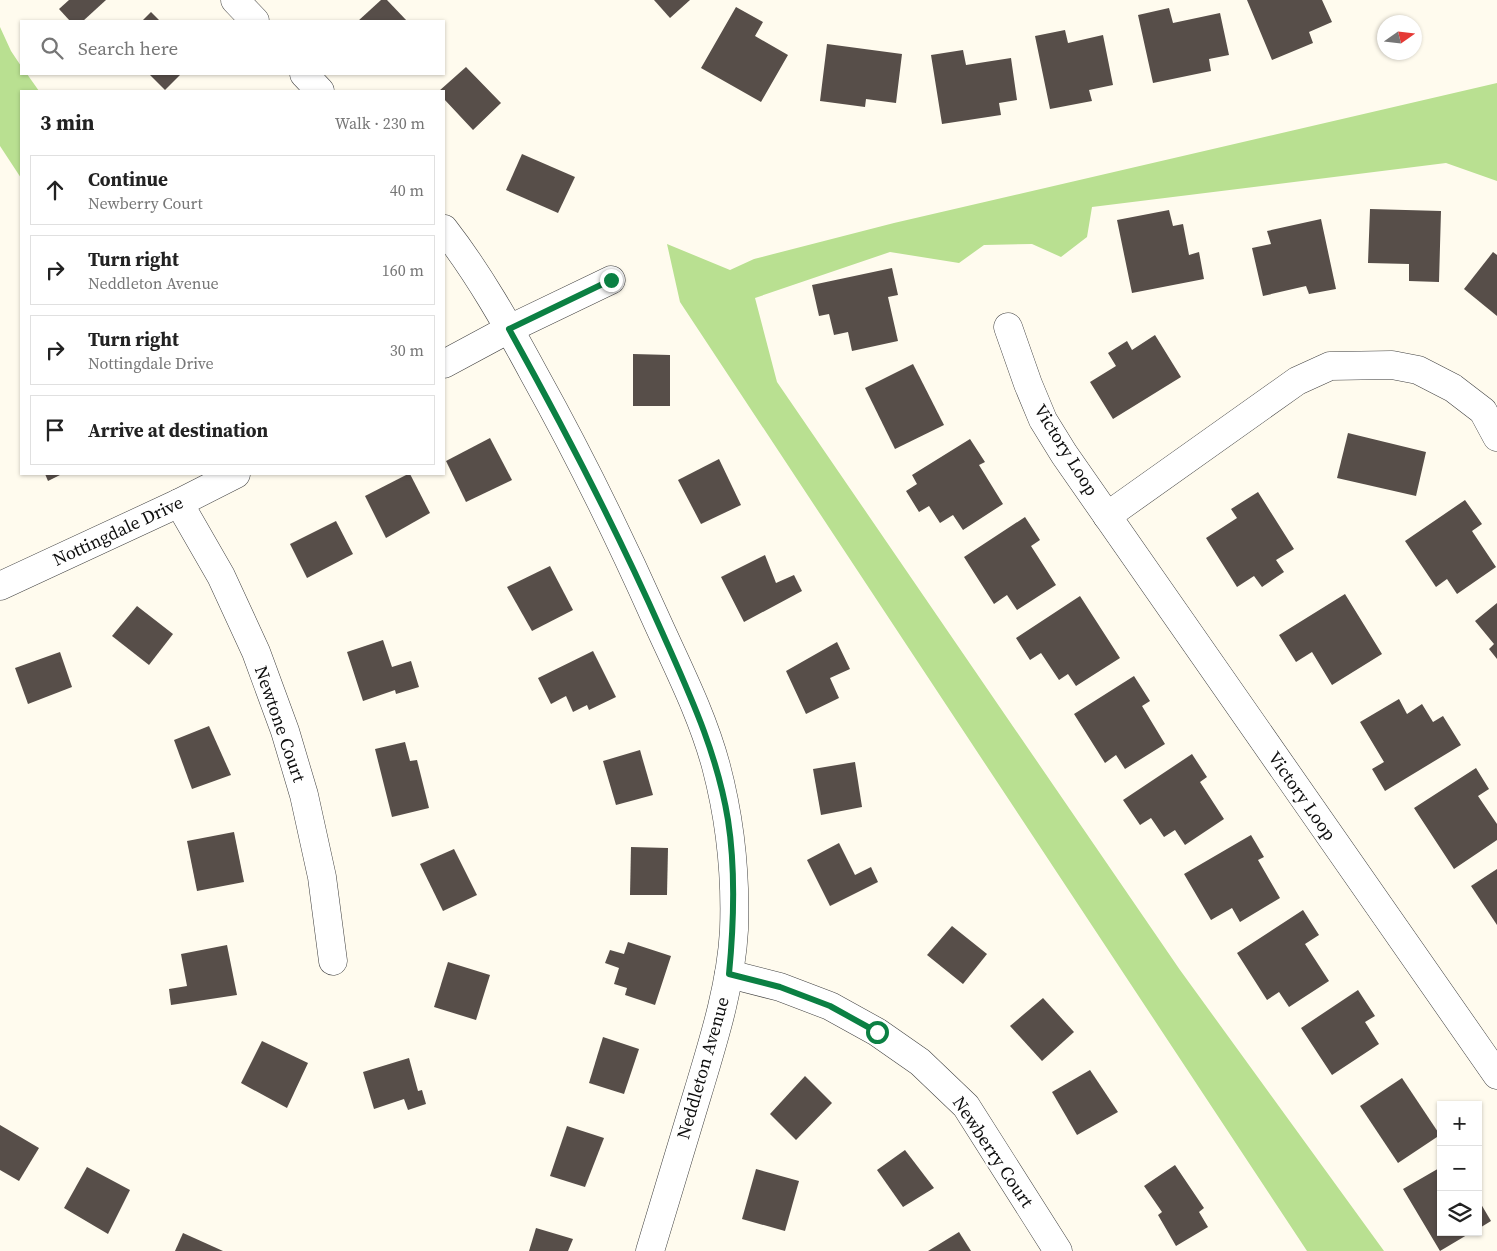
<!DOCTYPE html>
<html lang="en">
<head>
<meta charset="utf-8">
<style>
  body { margin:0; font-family:"Source Serif 4",serif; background:#f6f6f6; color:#222 }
  .controls { position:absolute; right:15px; bottom:15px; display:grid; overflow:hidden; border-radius:0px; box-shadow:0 1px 4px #0004 }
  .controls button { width:45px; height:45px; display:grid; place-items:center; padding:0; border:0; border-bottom:1px solid #e0e0e0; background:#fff; color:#222; font:25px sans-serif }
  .compass { position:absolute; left:1377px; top:15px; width:45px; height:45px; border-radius:50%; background:#fff; box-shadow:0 1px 4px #0004; rotate:76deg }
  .stop { position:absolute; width:15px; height:15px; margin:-11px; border:4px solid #0b8043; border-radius:50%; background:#fff }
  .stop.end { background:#0b8043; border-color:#fff; box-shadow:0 1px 5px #0008 }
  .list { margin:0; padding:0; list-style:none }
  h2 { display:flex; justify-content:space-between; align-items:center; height:65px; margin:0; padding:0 20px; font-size:21px }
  h2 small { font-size:16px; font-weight:400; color:#767676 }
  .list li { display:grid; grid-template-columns:32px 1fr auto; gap:15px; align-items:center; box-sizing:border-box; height:70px; margin:0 10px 10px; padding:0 10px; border:1px solid #e0e0e0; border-radius:0px }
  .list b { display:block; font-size:19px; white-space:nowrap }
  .list p { margin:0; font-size:16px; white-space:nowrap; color:#767676 }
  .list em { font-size:16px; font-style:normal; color:#767676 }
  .icon { flex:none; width:28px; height:28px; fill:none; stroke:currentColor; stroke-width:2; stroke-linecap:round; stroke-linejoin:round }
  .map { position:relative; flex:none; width:1497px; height:1251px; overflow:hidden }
  .search { position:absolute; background:#fff; box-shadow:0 1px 4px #0004; left:20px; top:20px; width:425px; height:55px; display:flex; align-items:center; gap:12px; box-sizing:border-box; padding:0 18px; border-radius:0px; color:#767676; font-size:19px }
  .panel { position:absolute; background:#fff; box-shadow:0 1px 4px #0004; left:20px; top:90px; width:425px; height:385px; border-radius:0px }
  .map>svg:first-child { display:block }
  .forest { fill:#b9e091 }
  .building { fill:#574e49 }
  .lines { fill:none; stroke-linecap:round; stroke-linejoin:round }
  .minor-casing { stroke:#414141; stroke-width:29 }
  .minor { stroke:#fff; stroke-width:28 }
  .route { stroke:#0b8043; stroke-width:6 }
  .labels { text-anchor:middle; stroke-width:5; stroke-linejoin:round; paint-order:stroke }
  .street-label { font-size:18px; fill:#0e0e0e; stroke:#fff }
</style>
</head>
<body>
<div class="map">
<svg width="1497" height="1251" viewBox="0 0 1497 1251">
  <rect width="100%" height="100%" fill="#fffbee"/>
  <g class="forest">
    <polygon points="0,27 11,51 21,66 21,74 27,74 39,91 21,91 21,178 0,146"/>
    <polygon points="1497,83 1497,181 1446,163 1092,207 1087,237 1061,257 1032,244 984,245 959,263 890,252 755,298 777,382 1180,970 1384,1251 1307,1251 680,302 667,244 730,270 754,259 894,223"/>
  </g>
  <g class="building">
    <polygon points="69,0 106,0 83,21 70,21 59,9"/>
    <polygon points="381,0 387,0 407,21 358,21"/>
    <polygon points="654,0 690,0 670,18"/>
    <polygon points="1247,0 1322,0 1332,22 1309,32 1313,43 1272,60"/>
    <polygon points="736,7 763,22 755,36 788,55 761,102 701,68"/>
    <polygon points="1169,8 1173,23 1220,13 1229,55 1209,59 1211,71 1153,83 1138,15"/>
    <polygon points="151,12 160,21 142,21"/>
    <polygon points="1065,30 1068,43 1103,35 1113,85 1089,90 1092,101 1050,109 1035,36"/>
    <polygon points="827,44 902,54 896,103 866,99 865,107 820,101"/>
    <polygon points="963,50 966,65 1011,58 1017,100 999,103 1001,115 942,124 931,55"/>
    <polygon points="466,67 501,103 473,130 444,99 444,91 439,91"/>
    <polygon points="149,74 181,74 165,90"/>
    <polygon points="522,154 575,177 558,213 506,190"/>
    <polygon points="1370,209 1441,211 1439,282 1409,281 1409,264 1368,263"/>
    <polygon points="1169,210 1173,226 1183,224 1189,255 1199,252 1204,279 1132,293 1117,220"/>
    <polygon points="1321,219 1336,289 1309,294 1306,286 1263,296 1252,248 1271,244 1267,231"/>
    <polygon points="1493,252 1497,255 1497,316 1464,289"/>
    <polygon points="892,268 898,295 888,297 898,341 852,351 848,332 834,335 829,314 819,316 812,285"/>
    <polygon points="1155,335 1181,377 1113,419 1090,382 1116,366 1108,353 1127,341 1132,350"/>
    <polygon points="633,354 670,355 670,406 633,406"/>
    <polygon points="913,364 944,425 895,449 865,388"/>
    <polygon points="1348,433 1426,452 1416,496 1337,478"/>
    <polygon points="490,438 512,480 466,502 446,461"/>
    <polygon points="970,439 985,462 979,465 1003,504 963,530 953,515 940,523 929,506 919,512 906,491 917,484 912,475"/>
    <polygon points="719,459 741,505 701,524 678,480"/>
    <polygon points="45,474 62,474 48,481"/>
    <polygon points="408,474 410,474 430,513 386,538 365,496"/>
    <polygon points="1258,492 1294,549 1276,560 1284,572 1262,587 1254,576 1237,587 1206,538 1237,518 1231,509"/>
    <polygon points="1465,500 1482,524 1472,531 1496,567 1457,594 1447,579 1436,587 1405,541"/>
    <polygon points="1025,517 1040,540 1031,546 1056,585 1017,610 1007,595 994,604 964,557"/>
    <polygon points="336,521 353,554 307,578 290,544"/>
    <polygon points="765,555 776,583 794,575 802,591 744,622 721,577"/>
    <polygon points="550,566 573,610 532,631 507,587"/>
    <polygon points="1345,594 1382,654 1332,685 1312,652 1296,662 1279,635"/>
    <polygon points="1080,596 1120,658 1076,686 1068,674 1059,680 1041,653 1030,660 1016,638"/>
    <polygon points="1497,603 1497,659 1489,649 1494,644 1475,621"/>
    <polygon points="137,606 173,634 149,665 112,636"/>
    <polygon points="383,640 392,667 411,661 419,687 396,694 395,690 363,701 347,652"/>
    <polygon points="837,642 850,669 830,678 839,698 806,714 786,671"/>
    <polygon points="593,651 616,697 589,710 587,705 573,712 566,696 551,704 538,678"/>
    <polygon points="60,652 72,687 28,704 15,668"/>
    <polygon points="1134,676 1150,701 1142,706 1165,744 1125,769 1116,755 1105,763 1074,714"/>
    <polygon points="1399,699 1407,714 1422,704 1433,722 1443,716 1461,745 1385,791 1372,769 1384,762 1360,722"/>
    <polygon points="209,726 231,775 192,789 174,740"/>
    <polygon points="405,742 410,761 417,760 429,808 392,817 375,749"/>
    <polygon points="640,750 653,795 616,805 603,761"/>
    <polygon points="1192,754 1207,777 1200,782 1224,819 1185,845 1175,830 1164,837 1151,818 1140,825 1123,800"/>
    <polygon points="855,762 862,807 821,815 813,769"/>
    <polygon points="1476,768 1489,789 1478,796 1497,824 1497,840 1454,869 1414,808"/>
    <polygon points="234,832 244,882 197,891 187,841"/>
    <polygon points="1251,835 1264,857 1258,860 1280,898 1240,922 1232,908 1211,920 1184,874"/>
    <polygon points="839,843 855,875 871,867 878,882 830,906 807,860"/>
    <polygon points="631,847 668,848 667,895 630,895"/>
    <polygon points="454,849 477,895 443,911 420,864"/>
    <polygon points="1497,869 1497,925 1471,886"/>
    <polygon points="1303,910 1319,935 1305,944 1329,981 1289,1007 1279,992 1267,1000 1237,953"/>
    <polygon points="952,926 987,954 963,984 927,955"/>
    <polygon points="628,942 671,956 655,1005 625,995 627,988 614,984 619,968 605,963 610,950 624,954"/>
    <polygon points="227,945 237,995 171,1005 169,989 187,986 181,954"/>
    <polygon points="448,962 490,975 476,1020 434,1007"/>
    <polygon points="1358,990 1375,1016 1365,1022 1379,1044 1332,1075 1301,1028"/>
    <polygon points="1043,998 1074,1032 1042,1061 1010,1026"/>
    <polygon points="603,1037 639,1049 624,1094 589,1083"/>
    <polygon points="262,1041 308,1063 287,1108 241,1083"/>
    <polygon points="409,1058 418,1091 422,1090 426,1104 408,1110 404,1099 374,1109 363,1072"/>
    <polygon points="1090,1070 1118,1112 1077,1135 1052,1092"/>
    <polygon points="805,1076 832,1103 796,1140 770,1114"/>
    <polygon points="1402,1078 1440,1135 1398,1163 1360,1106"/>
    <polygon points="0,1125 39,1148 19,1181 0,1170"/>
    <polygon points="567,1126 604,1138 585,1187 550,1176"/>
    <polygon points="905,1150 934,1188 903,1207 877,1170"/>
    <polygon points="1175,1165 1204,1208 1199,1212 1208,1227 1176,1246 1158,1215 1162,1212 1144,1186"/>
    <polygon points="87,1167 130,1190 108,1234 64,1208"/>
    <polygon points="1441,1167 1441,1232 1472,1232 1440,1251 1403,1189"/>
    <polygon points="756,1169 799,1181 785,1231 742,1219"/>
    <polygon points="1478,1199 1491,1221 1478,1229"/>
    <polygon points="536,1228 573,1239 568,1251 529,1251"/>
    <polygon points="959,1232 971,1251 928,1251"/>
    <polygon points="183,1233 223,1251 175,1251"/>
  </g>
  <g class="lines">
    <defs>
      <g id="minor">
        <polyline points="235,0 255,21"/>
        <polyline points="304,74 320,91"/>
        <path d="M444,229c35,45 63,95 90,145 44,79 84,160 121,243 22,49 47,97 61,149 14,53 20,109 18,164 -3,55 -20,109 -36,162 -16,53 -32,106 -48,159"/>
        <polyline points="1008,327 1028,384 1043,420 1064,454 1497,1075"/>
        <polyline points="444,364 509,329 611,280"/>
        <polyline points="179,503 221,576 256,652 285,731 304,795 322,877 333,961"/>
        <polyline points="1107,516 1297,381 1330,366 1392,365 1418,370 1453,388 1483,411 1497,437"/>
        <polyline points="0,586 179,503 236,474"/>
        <polyline points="729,974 780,987 830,1006 877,1032 920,1062 966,1106 1058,1251"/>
      </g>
    </defs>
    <use href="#minor" class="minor-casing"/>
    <use href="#minor" class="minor"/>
  </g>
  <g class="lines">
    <path class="route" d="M611,280l-102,49c55,99 107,199 153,303 27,61 55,120 66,188 8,51 6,102 1,154l51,13 50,19 47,26"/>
  </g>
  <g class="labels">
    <g class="street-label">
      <text transform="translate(1066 450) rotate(58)" y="6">Victory Loop</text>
      <text transform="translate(118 531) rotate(-25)" y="6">Nottingdale Drive</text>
      <text transform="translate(280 724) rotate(71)" y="6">Newtone Court</text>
      <text transform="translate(1302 796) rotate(55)" y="6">Victory Loop</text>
      <text transform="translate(703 1068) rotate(-74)" y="6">Neddleton Avenue</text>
      <text transform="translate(993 1152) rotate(56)" y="6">Newberry Court</text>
    </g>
  </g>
</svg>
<div class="controls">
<button>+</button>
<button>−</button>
<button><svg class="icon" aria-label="layers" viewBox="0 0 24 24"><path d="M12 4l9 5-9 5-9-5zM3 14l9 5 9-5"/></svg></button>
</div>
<svg class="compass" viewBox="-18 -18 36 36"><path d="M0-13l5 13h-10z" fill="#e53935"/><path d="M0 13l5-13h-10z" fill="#767676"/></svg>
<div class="stop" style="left:877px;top:1032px"></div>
<div class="stop end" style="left:611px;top:280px"></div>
<div class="search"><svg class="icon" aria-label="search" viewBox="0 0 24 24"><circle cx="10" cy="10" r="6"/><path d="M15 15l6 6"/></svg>Search here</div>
<section class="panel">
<h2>3 min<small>Walk · 230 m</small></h2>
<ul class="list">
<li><svg class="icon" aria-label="ahead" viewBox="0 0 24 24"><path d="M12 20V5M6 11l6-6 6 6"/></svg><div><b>Continue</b><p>Newberry Court</p></div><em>40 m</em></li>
<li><svg class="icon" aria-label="right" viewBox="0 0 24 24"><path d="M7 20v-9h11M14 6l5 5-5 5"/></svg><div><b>Turn right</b><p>Neddleton Avenue</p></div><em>160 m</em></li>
<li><svg class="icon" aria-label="right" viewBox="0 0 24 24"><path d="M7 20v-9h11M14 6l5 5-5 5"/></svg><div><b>Turn right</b><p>Nottingdale Drive</p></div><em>30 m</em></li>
<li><svg class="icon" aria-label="arrive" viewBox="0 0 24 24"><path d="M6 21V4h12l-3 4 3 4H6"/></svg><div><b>Arrive at destination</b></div></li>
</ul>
</section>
</div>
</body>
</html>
